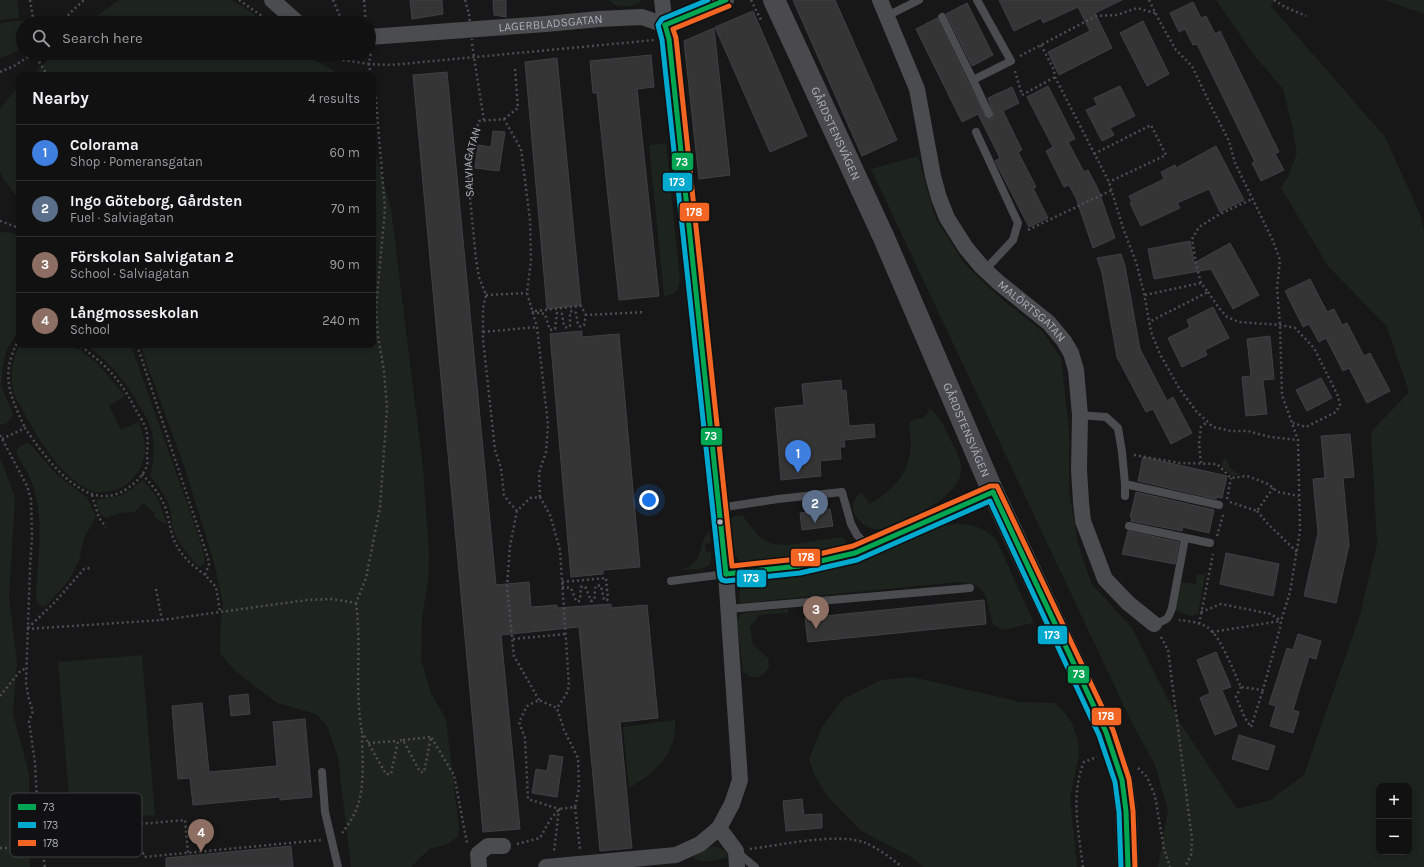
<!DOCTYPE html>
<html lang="en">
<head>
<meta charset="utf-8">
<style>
  body { margin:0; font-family:Karla,sans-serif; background:#1e1f1f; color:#f1f3f6 }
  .controls { position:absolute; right:12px; bottom:12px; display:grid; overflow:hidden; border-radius:8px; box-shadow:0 2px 6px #0003 }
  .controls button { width:36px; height:36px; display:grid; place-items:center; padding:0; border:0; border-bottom:1px solid #303131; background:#111; color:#f1f3f6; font:20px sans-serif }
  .you { position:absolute; left:649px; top:500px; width:14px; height:14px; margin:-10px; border:3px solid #fff; border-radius:50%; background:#1a73e8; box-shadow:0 0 0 6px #1a73e833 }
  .badge { display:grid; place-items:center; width:26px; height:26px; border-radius:50%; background:#757880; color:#fff; font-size:13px; font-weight:700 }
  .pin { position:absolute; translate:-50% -33px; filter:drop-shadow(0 1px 2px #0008) }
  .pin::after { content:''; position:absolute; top:21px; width:14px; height:12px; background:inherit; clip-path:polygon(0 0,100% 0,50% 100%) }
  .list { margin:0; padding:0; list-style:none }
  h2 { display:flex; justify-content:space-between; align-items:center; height:52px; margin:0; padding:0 16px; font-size:17px }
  h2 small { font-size:13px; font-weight:400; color:#9c9d9f }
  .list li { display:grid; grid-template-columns:26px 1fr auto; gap:12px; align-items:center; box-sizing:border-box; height:56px; padding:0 16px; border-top:1px solid #303131 }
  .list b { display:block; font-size:15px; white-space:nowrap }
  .list p { margin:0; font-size:13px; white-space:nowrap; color:#9c9d9f }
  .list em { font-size:13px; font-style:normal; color:#9c9d9f }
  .icon { flex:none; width:22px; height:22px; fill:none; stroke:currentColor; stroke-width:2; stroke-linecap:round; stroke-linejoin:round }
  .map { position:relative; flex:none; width:1424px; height:867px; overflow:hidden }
  .search { position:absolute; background:#111; box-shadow:0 2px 6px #0003; left:16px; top:16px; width:360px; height:44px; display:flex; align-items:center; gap:10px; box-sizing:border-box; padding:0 14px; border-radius:22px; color:#9c9d9f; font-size:15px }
  .panel { position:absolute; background:#111; box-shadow:0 2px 6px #0003; left:16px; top:72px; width:360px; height:276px; border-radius:8px }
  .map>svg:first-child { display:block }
  .green { fill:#1d241e; fill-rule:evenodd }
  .building { fill:#353536; stroke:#3f4043 }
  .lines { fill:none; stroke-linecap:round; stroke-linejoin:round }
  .path { stroke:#4d4e52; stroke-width:2.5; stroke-dasharray:2 3; stroke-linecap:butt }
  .lane { stroke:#4b4c50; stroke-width:8 }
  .street { stroke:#4b4c50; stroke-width:16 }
  .secondary { stroke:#4a4a4e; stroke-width:22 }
  .path-bridge { stroke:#4d4e52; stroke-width:2.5; stroke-dasharray:2 3; stroke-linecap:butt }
  .bus-1-casing { stroke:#111113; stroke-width:8 }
  .bus-2-casing { stroke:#111113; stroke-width:8 }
  .bus-3-casing { stroke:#111113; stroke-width:8 }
  .bus-1 { stroke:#00a651; stroke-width:5 }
  .bus-2 { stroke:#00a9ce; stroke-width:5 }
  .bus-3 { stroke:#f26522; stroke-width:5 }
  .bus-dot { fill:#a8adb8; stroke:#111113; stroke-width:1.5 }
  .labels { text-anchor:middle; stroke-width:3; stroke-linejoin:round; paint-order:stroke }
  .street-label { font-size:12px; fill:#a8adb8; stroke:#111113 }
  .key { fill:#111113; stroke:#3e4045; stroke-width:1 }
  .key-label { font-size:11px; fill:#a8adb8 }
  .line-badge { stroke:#111113; stroke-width:1.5 }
  .badge-label { font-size:11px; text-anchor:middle; font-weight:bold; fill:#fff }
</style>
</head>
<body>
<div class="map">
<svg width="1424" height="867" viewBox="0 0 1424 867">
  <rect width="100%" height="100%" fill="#171717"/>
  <g class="green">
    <polygon points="0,0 17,0 19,18 0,20"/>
    <polygon points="119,0 232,0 268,23 87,23"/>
    <path d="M609,0h33c-7,8 -27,9 -33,0z"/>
    <path d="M1216,0h60l-6,5 115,132 35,77 4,16v637h-266l10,-57 -13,-45 -24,-44 -260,-552 47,-13 17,61 29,46 34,33 44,35 19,27 8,72v62l9,51 13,40 41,45 47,93 58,88 33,-9 34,-25 56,-160 17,-71 -6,-112 38,-40 -22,-65 -59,-61 -47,-78 7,-11 9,-24 -5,-28 -9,-36 -29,-34zM1379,786h30v66h-30z"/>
    <polygon points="1384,0 1424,0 1424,14"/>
    <polygon points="25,20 26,23 23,23 23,47 16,52 0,58 0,23"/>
    <polygon points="55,53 302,53 341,75 32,75"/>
    <polygon points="19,87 19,200 2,176 0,171 0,109 12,94"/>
    <path d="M666,143l14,137c-2,11 -4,14 -16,16l-15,-151z"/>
    <polygon points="373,145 391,209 423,467 429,556 428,582 422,618 421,659 431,693 446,719 459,828 458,836 448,844 429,849 411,867 351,867 338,757 327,726 316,714 277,703 235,671 220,653 221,620 223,604 214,562 185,469 140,345 373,345"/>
    <polygon points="0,232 12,233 19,236 19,329 6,351 3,366 1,386 13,414 8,422 2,425 0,424"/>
    <path d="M20,345h50l10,5 19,15 26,31 -16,10 12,24 17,-8c11,22 10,43 -9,60 -6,5 -11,8 -19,9 -7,1 -14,2 -21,-1 -29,-15 -51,-51 -66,-79 -3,-7 -9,-14 -10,-22 -3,-15 -1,-30 7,-44z"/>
    <path d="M85,345h46l66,187 8,26 -1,6 -4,3c-10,-8 -23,-26 -27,-38 -2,-11 -1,-21 -7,-31 -4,-8 -11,-15 -16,-22 4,-16 6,-37 -1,-52 -1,-5 -5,-10 -7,-14 -14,-25 -32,-50 -57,-65z"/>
    <path d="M930,408c10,8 15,20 20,31 3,6 7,12 9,19 10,27 -19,43 -38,54 -13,8 -26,16 -42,17 -12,1 -27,-11 -26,-24 1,-6 4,-9 8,-13l9,12c25,-16 39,-29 41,-60 0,-7 -3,-15 -1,-22 9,-7 14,2 20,-14z"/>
    <path d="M27,443l4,2 22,26 18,15 16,11 9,20 -12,21 -5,23 -10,19 -22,25 -5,2 -6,-7c1,-39 10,-81 -5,-120 -4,-9 -10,-18 -15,-27l3,-6z"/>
    <polygon points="0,458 15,497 9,597 17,663 13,714 29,774 30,867 0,867"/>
    <polygon points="1226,458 1230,468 1240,475 1231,475 1222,467 1222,461"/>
    <path d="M143,480l15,19 9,26 -13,-8 1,-4 -12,-10 -8,9 -15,1 -14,5c-6,-3 -10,-10 -9,-18l26,-5z"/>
    <path d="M742,515l17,22 14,7 15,1 55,-8 3,4v4c-13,12 -75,18 -95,21 -3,-1 -7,-2 -9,-4 -13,-9 -13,-29 -12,-43l5,-3z"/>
    <path d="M959,524c17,1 24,4 37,15l38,84 -33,7 -8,-6 -7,-28 -6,-8 -8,-4 -12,-2 -219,21 -2,-2 1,-12 11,-8 121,-27 57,-23 18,-6z"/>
    <path d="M709,532l2,11 -6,1 1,8 5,-1v11l-2,4 -9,3 -18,1c25,-10 14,-25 27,-38z"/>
    <polygon points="1197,574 1205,575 1198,614 1191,616 1175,610 1181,582 1196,584"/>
    <path d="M788,609v4l-29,2 -9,12 3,18 15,13 1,9c-6,12 -17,14 -26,4l-6,-50c1,-3 1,-4 3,-6 5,-4 39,-5 48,-6z"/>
    <polygon points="142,655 155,815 71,822 58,662"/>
    <polygon points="913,677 1020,702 1054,703 1062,709 1072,723 1078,741 1079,755 1070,797 1077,867 924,867 911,857 860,830 828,797 815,776 809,759 822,727 843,699 881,680"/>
    <path d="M675,720c3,32 -21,54 -46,68l-6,-61z"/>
    <path d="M713,846c7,1 13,4 15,11 -9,3 -24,7 -33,2l-1,-3 15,-9z"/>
  </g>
  <g class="building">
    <polygon points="410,0 442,0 443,14 412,19"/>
    <polygon points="493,0 506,0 506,17 494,15"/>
    <polygon points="793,0 835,0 897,140 862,156"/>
    <polygon points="999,0 1122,0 1095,13 1112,48 1059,75 1048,52 1090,31 1078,7 1043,23 1041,18 1014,31"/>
    <polygon points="1193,2 1201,18 1206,16 1215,34 1220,31 1279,152 1275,154 1284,170 1261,181 1252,163 1255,162 1197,44 1193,45 1185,29 1179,32 1170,13"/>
    <polygon points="967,3 993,55 972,66 946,14"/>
    <polygon points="753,11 807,136 770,152 715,27"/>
    <polygon points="937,18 986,118 991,119 994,115 988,98 1012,87 1019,103 1003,111 1022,150 1018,152 1036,187 1033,188 1048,218 1029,227 995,161 1000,158 978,114 962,122 916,29"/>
    <polygon points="1143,21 1169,74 1147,86 1120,33"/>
    <polygon points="714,28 730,175 699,179 684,41"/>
    <polygon points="651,55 654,87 637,89 659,296 619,300 597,93 593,93 590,61"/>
    <polygon points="557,58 581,305 547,309 525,62"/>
    <polygon points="447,72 496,585 529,582 531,607 557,605 557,608 611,604 611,608 647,605 658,718 620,722 632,848 600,851 579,627 501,635 520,829 483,832 413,75"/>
    <polygon points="1048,86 1075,139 1068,142 1084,172 1088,170 1098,189 1115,238 1093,248 1076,198 1069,185 1064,187 1046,151 1053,147 1027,97"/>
    <polygon points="1120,86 1135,116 1110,128 1114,135 1102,141 1086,110 1097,105 1094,98"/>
    <polygon points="493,131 505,132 499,171 475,168 478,145 491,147"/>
    <polygon points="1216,146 1244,200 1220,212 1209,189 1177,203 1180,208 1141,226 1130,203 1132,202 1129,196 1164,179 1161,172 1175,165 1176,168"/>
    <polygon points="1190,241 1194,263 1230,243 1259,295 1233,309 1211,269 1154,279 1148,249"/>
    <polygon points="1121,254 1125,266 1140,349 1167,401 1173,397 1192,433 1171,444 1153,409 1146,412 1117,357 1102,273 1097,258"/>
    <polygon points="1310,279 1327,312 1334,309 1342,325 1347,323 1364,356 1370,353 1390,391 1367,403 1349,368 1343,371 1326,338 1319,342 1309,324 1303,327 1285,291"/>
    <polygon points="1213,307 1229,338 1205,350 1207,355 1182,367 1168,338 1190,327 1187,320"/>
    <polygon points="582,331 582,337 619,334 640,567 603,570 603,574 571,577 550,334"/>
    <polygon points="1270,336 1274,379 1263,380 1267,414 1246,416 1242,377 1251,376 1247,339"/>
    <polygon points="1321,378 1332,398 1307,411 1296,390"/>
    <polygon points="841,380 842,391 846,390 849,426 874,424 875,437 844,440 845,447 840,447 841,459 820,461 821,476 781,480 775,408 804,405 802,384"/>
    <polygon points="1350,434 1354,477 1343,478 1349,545 1336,603 1304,596 1318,533 1313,479 1325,478 1321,436"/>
    <polygon points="1143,457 1227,476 1222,498 1217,497 1216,499 1138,481"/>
    <polygon points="1136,492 1214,510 1209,533 1183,527 1182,531 1131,521 1132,517 1130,517"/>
    <polygon points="830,509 833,526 802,530 800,513"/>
    <polygon points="1128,531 1179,542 1175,564 1122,554"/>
    <polygon points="1226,553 1279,564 1273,596 1220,584"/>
    <polygon points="984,600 986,624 808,642 805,618"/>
    <polygon points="1298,634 1321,641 1316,659 1309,657 1293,710 1299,712 1293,733 1270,726 1276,706 1269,704 1287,648 1293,650"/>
    <polygon points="1216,652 1231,687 1222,690 1237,726 1215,735 1200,698 1210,693 1197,660"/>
    <polygon points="248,694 250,714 231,716 229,696"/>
    <polygon points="202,703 209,772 277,766 273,722 305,719 312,797 280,800 280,797 193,805 190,778 178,779 172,706"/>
    <polygon points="1239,735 1275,746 1268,770 1232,759"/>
    <polygon points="550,755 563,757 557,797 532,793 536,769 547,771"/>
    <polygon points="802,799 804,815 822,814 822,828 786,831 783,801"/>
    <polygon points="291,846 293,867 166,867 166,858"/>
  </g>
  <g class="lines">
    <g class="path">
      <polyline points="30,0 34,23"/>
      <polyline points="239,0 272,23"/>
      <polyline points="333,0 343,23"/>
      <polyline points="364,0 366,23"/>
      <polyline points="465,0 469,14"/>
      <polyline points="751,0 761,20"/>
      <path d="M1149,0l11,22 16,28 16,16 19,40 18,35 6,22 38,78 7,19 -3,28 3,37 2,70 16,45 2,91 -10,61 -9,29 -1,7 -17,62 -22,-3c-8,-16 -20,-51 -34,-60 -8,-5 -19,-6 -28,-7"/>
      <polyline points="1274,0 1285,7 1306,16"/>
      <polyline points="61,23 71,12 84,0"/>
      <polyline points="472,44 484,121"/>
      <polyline points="1041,45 1054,70 1055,77 1109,182 1123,228 1136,262 1144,293 1151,332 1160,354 1179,388 1196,411 1213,427 1231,431 1248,431 1270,437 1298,440"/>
      <polyline points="34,53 47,75"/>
      <polyline points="324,53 342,60 369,64 371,51"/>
      <polyline points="1020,56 1096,16 1117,15 1137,8 1155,13"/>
      <polyline points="1015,71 1022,95 1055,77"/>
      <polyline points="0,72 14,66 34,53"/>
      <polyline points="371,75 369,64 391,65 655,40"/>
      <polyline points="504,119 518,108 515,68"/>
      <polyline points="1094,154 1151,125 1166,155 1109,182"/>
      <polyline points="0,221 19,228"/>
      <polyline points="1028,230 1112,190"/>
      <polyline points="1201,283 1196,264 1192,239 1199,227 1220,214 1252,199"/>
      <polyline points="1208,292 1219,308 1227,317 1239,322 1280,325 1295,328 1314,348 1338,396 1340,405 1336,412 1306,427 1293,423"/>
      <polyline points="486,295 527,293"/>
      <polyline points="1145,295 1201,283 1208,292 1149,322"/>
      <polyline points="535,311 581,306 586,315"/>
      <polyline points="532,312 545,314 550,330 555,329 557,313 562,314 564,326 567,328 570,326 570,312 572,311 576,313 578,325 581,327 584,325 586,315 645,312"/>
      <polyline points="483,332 537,327"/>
      <path d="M19,339c-19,36 -10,54 6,89"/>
      <polyline points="137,345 208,558 209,564 205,575 216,587 220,612"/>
      <polyline points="0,435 27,486 31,499 32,537 30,568 26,683 29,700 33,711 29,721 35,763 38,821 45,867"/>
      <path d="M2,439l23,-11c20,29 62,90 103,60 8,-6 16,-13 19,-23 1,-4 0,-9 0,-12 1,-8 1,-17 -1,-24 -2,-6 -6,-12 -9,-17 -12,-23 -23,-40 -44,-56 -5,-4 -9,-8 -15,-11"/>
      <polyline points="1134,455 1180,463 1217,464 1231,478 1247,476 1268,484 1278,492 1299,496"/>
      <polyline points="1201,463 1199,443 1201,427 1207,422"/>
      <path d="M142,474c11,12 21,24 25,39 3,11 4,23 10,33 6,12 18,21 28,29"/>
      <polyline points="92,495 99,518 106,527"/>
      <polyline points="1227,499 1231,478"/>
      <polyline points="1230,502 1257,511 1273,488"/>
      <path id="s1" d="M517,511l-8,-9 -5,-7 -3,-27 -6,-18 -12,-111v-31l3,-13 -7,-18 -3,-18 -7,-71 -1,-30 11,-37 25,-2 17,30 9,71 1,40 -4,33 10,34 11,98 -2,27 -7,21 1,24"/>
      <polyline points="1257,511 1268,524 1297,552"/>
      <polyline points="1217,536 1223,515"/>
      <polyline points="562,582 606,578 607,590"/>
      <path d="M562,587l9,1 5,13h3l1,-1 1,-13 3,-1 2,2 5,13 3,-1c2,-5 -1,-11 3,-15l4,1 3,14h3l1,-3 -1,-7h3"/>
      <polyline points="156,589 162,620"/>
      <path d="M356,603c6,43 -2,86 6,129"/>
      <polyline points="1201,612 1221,604 1271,614 1281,621"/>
      <polyline points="1199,624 1213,554"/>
      <polyline points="28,628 55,602 84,569 90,568"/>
      <polyline points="27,629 162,620 307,600 332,599 356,603 366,578 380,507 387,408 384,371 378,336 376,308 385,209 376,100 373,84"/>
      <polyline points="1212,632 1280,621"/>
      <polyline points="1161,637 1168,650 1192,839 1191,855 1185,867"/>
      <polyline points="513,639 565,634"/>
      <polyline points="1241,687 1236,697 1245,718 1251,727 1263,690"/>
      <polyline points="0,696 21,670 26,669"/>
      <polyline points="539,700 514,656 507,587 510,546 517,511 530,498 540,497 550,515 560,550 569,686 566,695 557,708"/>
      <polyline points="403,740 431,737"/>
      <polyline points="368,743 398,741"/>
      <polyline points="1138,768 1147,777 1155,796 1164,849 1170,867"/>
      <polyline points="575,807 580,849"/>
      <polyline points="110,827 112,856 143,853 144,857 321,840"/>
      <path d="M342,833c5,-6 10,-14 13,-21 11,-22 7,-55 7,-80l24,42h5l7,-33 5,-1 17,32h4l7,-35 23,38 13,68"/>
      <polyline points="517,844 540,838 550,820 559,809 575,807 579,788 578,758 564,730 557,708 539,700 527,706 519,722 525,738 528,799 559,809 554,851"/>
      <polyline points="0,848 7,848 26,836 40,833 185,820 188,853"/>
      <path d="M750,849c31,-4 88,-17 116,-6 10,4 28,17 36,24"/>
      <path d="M1083,867c-4,-33 -13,-73 1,-105l13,-5"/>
    </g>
    <g class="lane">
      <polyline points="887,16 919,0"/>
      <polyline points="942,17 973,80 1011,61 977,0"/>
      <polyline points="973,80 989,114"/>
      <polyline points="976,132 1018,223 1013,240 985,270"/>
      <polyline points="1080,415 1106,417 1118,428 1122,452 1125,484 1125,496"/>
      <polyline points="1125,484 1219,505"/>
      <polyline points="719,508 778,499 842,492 851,524 857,535 868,547"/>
      <polyline points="1129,526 1210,543"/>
      <polyline points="671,581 726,574"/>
      <polyline points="728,609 970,588"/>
      <path d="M1154,624c13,-4 14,-4 18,-16l13,-70"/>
      <polyline points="322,772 325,812 338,867"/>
      <polyline points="737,852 755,867"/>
    </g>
    <g class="street">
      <polyline points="272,0 298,23"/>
      <path id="s2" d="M880,0l37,89 16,87 6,22 8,20 19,30 16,19 16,15 51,41 15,18 7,12 5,17 4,45 -1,55 2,32 2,19 22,58 23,24 26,21"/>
      <path id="s3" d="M369,37l177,-13 53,-5 43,-2 23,8 61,-25"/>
      <polyline points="726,574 799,566 855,553 993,492"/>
      <polyline points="719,828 736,851 737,867"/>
      <polyline points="479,867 478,854 488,846 503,846"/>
      <polyline points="546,867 676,855 700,844 719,828 732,804 740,780 726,574 669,39 665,25 662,0"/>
    </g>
    <path class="secondary" id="s4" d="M774,0l110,238 109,254 113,240 16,48 4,31 2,56"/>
    <polyline class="path-bridge" points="469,14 472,40"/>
    <defs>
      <g id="bus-1">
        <polyline points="665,25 669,39 726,574"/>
        <polyline points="665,25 726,0"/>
        <polyline points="993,492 1106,732 1122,780 1126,811 1128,867"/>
        <polyline points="726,574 799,566 855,553 993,492"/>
      </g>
      <polyline id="bus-2" points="708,0 662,19 658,25 662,40 720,577 722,580 726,581 800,573 857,560 990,501 1099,735 1115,782 1119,812 1121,867"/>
      <polyline id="bus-3" points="729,6 673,29 676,38 732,566 798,559 853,546 990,486 997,486 1113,730 1129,779 1133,811 1135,867"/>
    </defs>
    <use href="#bus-1" class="bus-1-casing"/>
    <use href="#bus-2" class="bus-2-casing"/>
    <use href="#bus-3" class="bus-3-casing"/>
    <use href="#bus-1" class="bus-1"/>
    <use href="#bus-2" class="bus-2"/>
    <use href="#bus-3" class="bus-3"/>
  </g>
  <circle class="bus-dot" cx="720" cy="522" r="3.5"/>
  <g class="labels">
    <g class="street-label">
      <text dy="4" stroke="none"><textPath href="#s3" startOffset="182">LAGERBLADSGATAN</textPath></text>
      <text dy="4" stroke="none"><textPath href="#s4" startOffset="147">GÅRDSTENSVÄGEN</textPath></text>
      <text dy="4" stroke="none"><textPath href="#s1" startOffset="358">SALVIAGATAN</textPath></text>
      <text dy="4" stroke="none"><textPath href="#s2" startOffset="356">MALÖRTSGATAN</textPath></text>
      <text dy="4" stroke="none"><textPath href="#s4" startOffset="471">GÅRDSTENSVÄGEN</textPath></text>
    </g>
  </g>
  <rect x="10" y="793" width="132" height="64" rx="6" class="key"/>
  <rect x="18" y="804" width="18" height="6" fill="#00a651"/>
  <rect x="18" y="822" width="18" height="6" fill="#00a9ce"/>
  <rect x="18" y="840" width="18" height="6" fill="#f26522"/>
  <g class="key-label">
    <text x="43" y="811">73</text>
    <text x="43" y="829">173</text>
    <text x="43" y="847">178</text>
  </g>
  <g class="line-badge">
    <rect x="671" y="152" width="23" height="19" rx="4" fill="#00a651"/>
    <rect x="662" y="172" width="31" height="20" rx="4" fill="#00a9ce"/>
    <rect x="679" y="202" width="31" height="20" rx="4" fill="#f26522"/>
    <rect x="700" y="427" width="23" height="19" rx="4" fill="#00a651"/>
    <rect x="790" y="548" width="31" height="19" rx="4" fill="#f26522"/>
    <rect x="736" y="569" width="31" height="19" rx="4" fill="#00a9ce"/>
    <rect x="1037" y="625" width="31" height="20" rx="4" fill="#00a9ce"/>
    <rect x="1067" y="665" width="23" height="19" rx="4" fill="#00a651"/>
    <rect x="1091" y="707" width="31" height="19" rx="4" fill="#f26522"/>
  </g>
  <g class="badge-label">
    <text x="682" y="166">73</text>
    <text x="677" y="186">173</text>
    <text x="694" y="216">178</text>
    <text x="711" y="440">73</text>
    <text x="806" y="561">178</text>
    <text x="751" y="582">173</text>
    <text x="1052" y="639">173</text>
    <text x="1079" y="678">73</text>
    <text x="1106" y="720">178</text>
  </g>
</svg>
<div class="controls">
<button>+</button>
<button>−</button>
</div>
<div class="you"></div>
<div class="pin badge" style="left:798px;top:473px;background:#3f7fe0">1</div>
<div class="pin badge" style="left:815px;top:523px;background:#5c6f8a">2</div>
<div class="pin badge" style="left:816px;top:629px;background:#8d6e63">3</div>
<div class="pin badge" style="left:201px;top:852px;background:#8d6e63">4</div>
<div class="search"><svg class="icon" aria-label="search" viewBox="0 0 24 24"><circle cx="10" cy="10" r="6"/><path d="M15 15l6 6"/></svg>Search here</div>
<section class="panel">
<h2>Nearby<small>4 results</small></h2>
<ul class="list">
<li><span class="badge" style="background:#3f7fe0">1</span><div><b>Colorama</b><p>Shop · Pomeransgatan</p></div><em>60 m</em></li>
<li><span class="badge" style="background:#5c6f8a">2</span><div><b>Ingo Göteborg, Gårdsten</b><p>Fuel · Salviagatan</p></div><em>70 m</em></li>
<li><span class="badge" style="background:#8d6e63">3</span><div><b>Förskolan Salvigatan 2</b><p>School · Salviagatan</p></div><em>90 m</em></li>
<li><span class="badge" style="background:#8d6e63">4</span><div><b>Långmosseskolan</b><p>School</p></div><em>240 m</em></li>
</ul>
</section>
</div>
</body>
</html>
